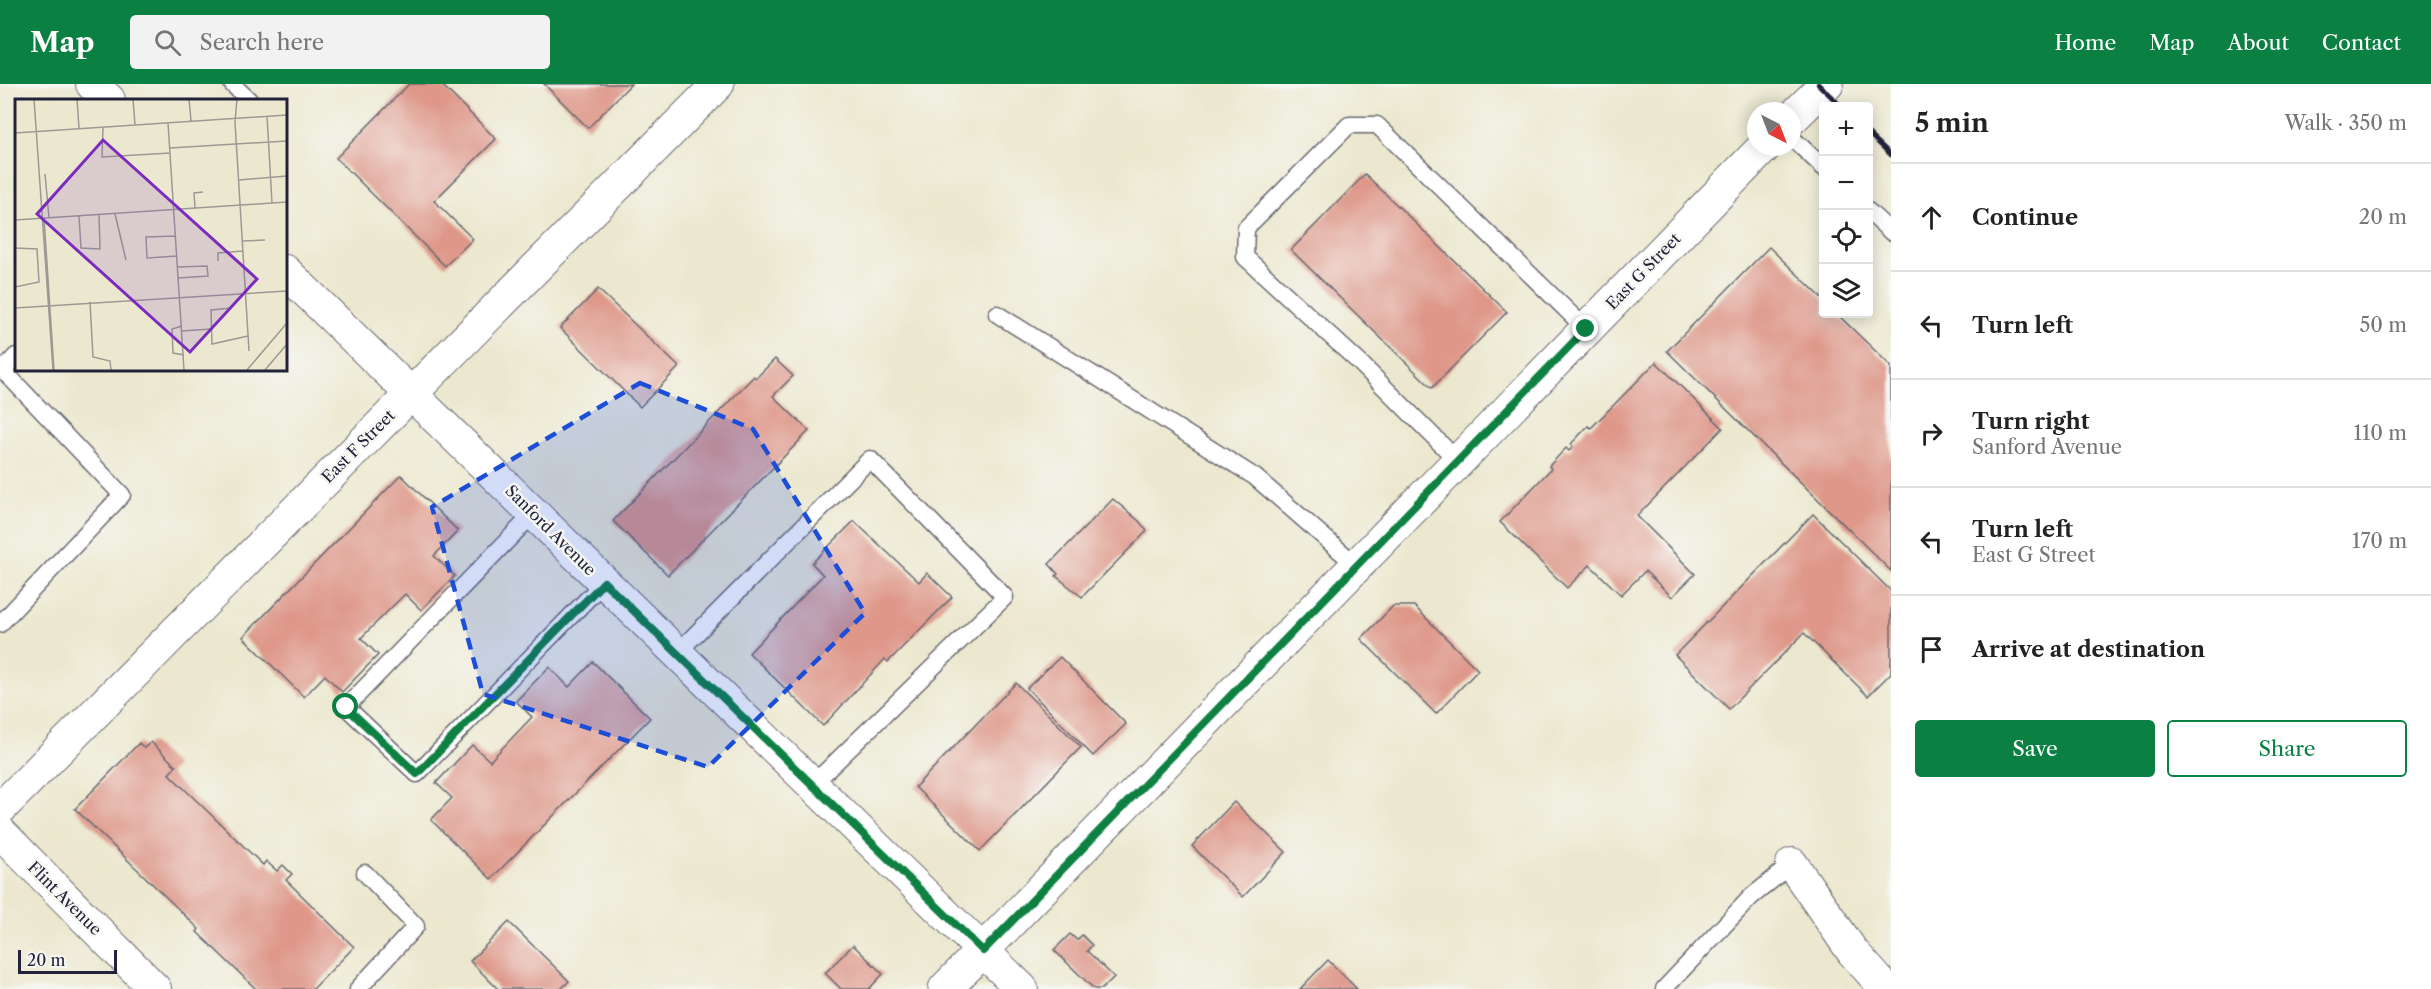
<!DOCTYPE html>
<html lang="en">
<head>
<meta charset="utf-8">
<style>
  body { margin:0; font-family:"Libre Caslon Text",serif; background:#f2f2f2; color:#222 }
  .controls { position:absolute; right:18px; top:18px; display:grid; overflow:hidden; border-radius:6px; box-shadow:0 3px 15px #0003 }
  .controls button { width:54px; height:54px; display:grid; place-items:center; padding:0; border:0; border-bottom:2px solid #e0e0e0; background:#fff; color:#222; font:30px sans-serif }
  .compass { position:absolute; left:1747px; top:18px; width:54px; height:54px; border-radius:50%; background:#fff; box-shadow:0 3px 15px #0003; rotate:138deg }
  .scale { position:absolute; left:18px; bottom:15px; width:99px; box-sizing:border-box; padding-left:6px; border:3px solid #22223b; border-top:0; font-size:16px; line-height:21px; white-space:nowrap; color:#22223b; -webkit-text-stroke:4px #f6f6f2; paint-order:stroke }
  .stop { position:absolute; width:18px; height:18px; margin:-14px; border:4px solid #0b8043; border-radius:50%; background:#fff }
  .stop.end { background:#0b8043; border-color:#fff; box-shadow:0 2px 6px #0008 }
  .list { margin:0; padding:0; list-style:none }
  h2 { display:flex; justify-content:space-between; align-items:center; height:78px; margin:0; padding:0 24px; font-size:26px }
  h2 small { font-size:20px; font-weight:400; color:#767676 }
  .list li { display:grid; grid-template-columns:39px 1fr auto; gap:18px; align-items:center; box-sizing:border-box; height:108px; padding:0 24px; border-top:2px solid #e0e0e0 }
  .list b { display:block; font-size:22px; white-space:nowrap }
  .list p { margin:0; font-size:20px; white-space:nowrap; color:#767676 }
  .list em { font-size:20px; font-style:normal; color:#767676 }
  .actions { display:flex; gap:12px; padding:18px 24px }
  .actions a { flex:1; padding:14px 0; border:2px solid #0b8043; border-radius:6px; text-align:center; font-size:21px; color:#0b8043 }
  .actions .main { background:#0b8043; color:#fff }
  .icon { flex:none; width:33px; height:33px; fill:none; stroke:currentColor; stroke-width:2; stroke-linecap:round; stroke-linejoin:round }
  .map { position:relative; flex:none; width:1891px; height:905px; overflow:hidden }
  header { display:flex; align-items:center; gap:36px; box-sizing:border-box; height:84px; padding:0 30px; background:#0b8043; color:#fff }
  header strong { font-size:28px }
  nav { display:flex; gap:33px; margin-inline-start:auto; font-size:21px }
  .search { width:420px; height:54px; background:#f2f2f2; display:flex; align-items:center; gap:15px; box-sizing:border-box; padding:0 21px; border-radius:6px; color:#767676; font-size:22px }
  main { display:flex }
  aside { flex:1; background:#fff }
  .map>svg:first-child { display:block }
  .building { fill:#de9789 }
  .lines { fill:none; stroke-linecap:round; stroke-linejoin:round }
  .lane-casing { stroke:#69676f; stroke-width:19 }
  .street-casing { stroke:#69676f; stroke-width:34 }
  .secondary-casing { stroke:#69676f; stroke-width:35 }
  .lane { stroke:#fff; stroke-width:16 }
  .street { stroke:#fff; stroke-width:32 }
  .secondary { stroke:#fff; stroke-width:33 }
  .rail { stroke:#22223b; stroke-width:4.5 }
  .route { stroke:#0b8043; stroke-width:8 }
  .marked { fill:#1d4ed8; fill-opacity:0.2; stroke:#1d4ed8; stroke-width:4.5; stroke-dasharray:12 8; stroke-linejoin:round }
  .labels { text-anchor:middle; stroke-width:5; stroke-linejoin:round; paint-order:stroke }
  .street-label { font-size:16px; fill:#22223b; stroke:#f6f6f2 }
  .inset-road { fill:none; stroke:#9b9994; stroke-width:1.5 }
  .view { fill:#7b2cbf; fill-opacity:0.15; stroke:#7b2cbf; stroke-width:3 }
  .inset-edge { fill:none; stroke:#22223b; stroke-width:3 }
</style>
</head>
<body>
<header>
<strong>Map</strong>
<div class="search"><svg class="icon" aria-label="search" viewBox="0 0 24 24"><circle cx="10" cy="10" r="6"/><path d="M15 15l6 6"/></svg>Search here</div>
<nav><a>Home</a><a>Map</a><a>About</a><a>Contact</a></nav>
</header>
<main>
<div class="map">
<svg width="1891" height="905" viewBox="0 0 1891 905">
  <rect width="100%" height="100%" fill="#f6f6f2"/>
  <filter id="ink" filterUnits="userSpaceOnUse"><feTurbulence type="fractalNoise" baseFrequency=".0167" numOctaves="2"/><feDisplacementMap in="SourceGraphic" scale="12" xChannelSelector="R" yChannelSelector="G"/><feConvolveMatrix kernelMatrix="1 2 1 2 8 2 1 2 1" color-interpolation-filters="sRGB"/></filter>
  <filter id="wash" filterUnits="userSpaceOnUse"><feTurbulence type="fractalNoise" baseFrequency=".008" numOctaves="4" result="noise"/><feDisplacementMap in="SourceGraphic" scale="24" xChannelSelector="R" yChannelSelector="G"/><feGaussianBlur stdDeviation="1.35" result="paint"/><feColorMatrix in="noise" values="0 0 0 0 0 0 0 0 0 0 0 0 0 0 0 0 0 1.4 0 .05"/><feComposite in="paint" operator="in"/></filter>
  <g filter="url(#wash)">
    <rect width="100%" height="100%" fill="#ece8cf"/>
    <g id="blocks">
      <g class="building">
        <polygon points="409,0 441,0 496,55 434,117 473,155 445,182 336,74"/>
        <polygon points="544,0 631,0 588,44"/>
        <polygon points="1365,90 1507,228 1432,304 1291,166"/>
        <polygon points="1769,163 1824,216 1824,230 1837,230 1891,282 1891,487 1667,267"/>
        <polygon points="598,205 679,283 640,323 560,244"/>
        <polygon points="775,275 793,292 773,312 809,347 668,491 613,437 754,292 756,294"/>
        <polygon points="1656,278 1723,344 1637,432 1695,490 1672,513 1645,487 1621,511 1590,481 1567,504 1500,438 1551,385 1549,382 1566,364 1569,367 1573,363 1571,360 1588,342 1591,344"/>
        <polygon points="401,391 458,447 434,472 455,492 421,526 405,510 361,554 378,571 342,608 325,591 304,613 243,553"/>
        <polygon points="1113,415 1139,437 1147,447 1082,513 1056,492 1058,490 1049,480"/>
        <polygon points="1813,430 1891,507 1891,589 1868,612 1804,549 1729,625 1675,571"/>
        <polygon points="854,437 919,498 927,489 952,513 888,578 885,575 823,642 749,569 823,491 812,479"/>
        <polygon points="1393,522 1414,522 1478,586 1436,630 1361,555"/>
        <polygon points="1060,573 1126,640 1093,672 1027,604"/>
        <polygon points="593,578 650,634 491,795 431,736 452,714 436,699 472,661 490,677 532,633 516,617 549,583 569,603"/>
        <polygon points="1016,599 1081,663 980,767 915,703"/>
        <polygon points="151,658 176,682 169,690 263,781 266,777 277,787 283,781 292,790 286,796 354,863 313,905 256,905 197,848 199,845 75,725 139,659 144,664"/>
        <polygon points="1234,718 1286,768 1243,813 1192,762"/>
        <polygon points="509,838 569,897 561,905 498,905 470,877"/>
        <polygon points="1070,850 1077,856 1082,851 1092,861 1087,867 1114,893 1102,905 1094,905 1054,866"/>
        <polygon points="853,861 883,890 869,905 841,905 825,889"/>
        <polygon points="1328,876 1357,905 1300,905"/>
      </g>
    </g>
  </g>
  <g filter="url(#ink)">
    <use href="#blocks" fill-opacity="0" stroke="#69676f" stroke-width="1.5"/>
    <g class="lines">
      <defs>
        <g id="lane">
          <polyline points="232,0 249,16"/>
          <polyline points="1792,54 1824,84"/>
          <polyline points="1868,127 1891,148"/>
          <polyline points="997,230 1255,393 1356,481"/>
          <polyline points="0,283 122,411 0,540"/>
          <polyline points="3,286 16,272"/>
          <polyline points="1458,377 1361,280 1245,173 1246,144 1349,41 1377,41 1586,245"/>
          <polyline points="534,429 346,623 417,690 604,498"/>
          <polyline points="677,569 870,375 1005,513 812,701"/>
          <polyline points="358,905 416,842 365,789"/>
          <polyline points="1664,905 1751,813 1792,780"/>
        </g>
        <g id="street">
          <polyline points="92,0 109,16"/>
          <polyline points="285,187 1022,905"/>
          <polyline points="0,725 718,0"/>
          <polyline points="0,748 155,905"/>
          <polyline points="1792,780 1852,867 1886,905"/>
        </g>
        <g id="secondary">
          <polyline points="1792,34 1827,0"/>
          <polyline points="945,905 1764,63"/>
        </g>
      </defs>
      <use href="#lane" class="lane-casing"/>
      <use href="#street" class="street-casing"/>
      <use href="#secondary" class="secondary-casing"/>
      <use href="#lane" class="lane"/>
      <use href="#street" class="street"/>
      <use href="#secondary" class="secondary"/>
      <g class="rail">
        <polyline points="1818,0 1841,22"/>
        <polyline points="1868,49 1891,71"/>
      </g>
    </g>
  </g>
  <g class="lines" filter="url(#ink)">
    <polyline class="route" points="346,623 417,690 604,498 983,867 1586,245"/>
  </g>
  <path class="marked" d="M640,299l113,46 112,184 -157,154 -225,-73 -51,-187z"/>
  <g class="labels">
    <g class="street-label">
      <text transform="translate(1643 187) rotate(-46)" y="6">East G Street</text>
      <text transform="translate(358 362) rotate(-45)" y="6">East F Street</text>
      <text transform="translate(551 446) rotate(45)" y="6">Sanford Avenue</text>
      <text transform="translate(65 814) rotate(45)" y="6">Flint Avenue</text>
    </g>
  </g>
  <g transform="translate(15 15)">
    <rect width="272" height="272" fill="#ece8cf"/>
    <path class="inset-road" d="M19,0l19,271M62,0l2,29M118,0l2,26M174,0l2,22M222,0l-2,23 14,229M252,17l5,87M153,24l16,247M88,28l-1,30 68,-4M0,34l272,-18M155,49l117,-7M30,75l4,44M224,81l48,-4M180,109l-1,-15 9,-1M100,115l11,46M64,117l2,32 19,1 -1,-34M29,119l10,152M0,121l272,-18M161,137l-30,1 1,21 30,-2M228,142l22,-1M0,149l22,1 2,33 -24,5M203,162v-8l25,-2M163,168l29,-1 1,10 -30,2M75,203l3,55 17,4 1,9M0,209l272,-17M217,209l-21,2 1,34 36,-8M167,227l-10,3 1,24 11,2M167,232l29,-2M232,271l40,-47M250,271l22,-26"/>
    <path class="view" d="M88,41l154,139 -67,73 -153,-138z"/>
    <rect width="272" height="272" class="inset-edge"/>
  </g>
</svg>
<div class="controls">
<button>+</button>
<button>−</button>
<button><svg class="icon" aria-label="locate" viewBox="0 0 24 24"><circle cx="12" cy="12" r="6"/><path d="M12 2v4M12 18v4M2 12h4M18 12h4"/></svg></button>
<button><svg class="icon" aria-label="layers" viewBox="0 0 24 24"><path d="M12 4l9 5-9 5-9-5zM3 14l9 5 9-5"/></svg></button>
</div>
<svg class="compass" viewBox="-18 -18 36 36"><path d="M0-13l5 13h-10z" fill="#e53935"/><path d="M0 13l5-13h-10z" fill="#767676"/></svg>
<div class="scale">20 m</div>
<div class="stop" style="left:346px;top:623px"></div>
<div class="stop end" style="left:1586px;top:245px"></div>
</div>
<aside>
<h2>5 min<small>Walk · 350 m</small></h2>
<ul class="list">
<li><svg class="icon" aria-label="ahead" viewBox="0 0 24 24"><path d="M12 20V5M6 11l6-6 6 6"/></svg><div><b>Continue</b></div><em>20 m</em></li>
<li><svg class="icon" aria-label="left" viewBox="0 0 24 24"><path d="M17 20v-9H6M10 6l-5 5 5 5"/></svg><div><b>Turn left</b></div><em>50 m</em></li>
<li><svg class="icon" aria-label="right" viewBox="0 0 24 24"><path d="M7 20v-9h11M14 6l5 5-5 5"/></svg><div><b>Turn right</b><p>Sanford Avenue</p></div><em>110 m</em></li>
<li><svg class="icon" aria-label="left" viewBox="0 0 24 24"><path d="M17 20v-9H6M10 6l-5 5 5 5"/></svg><div><b>Turn left</b><p>East G Street</p></div><em>170 m</em></li>
<li><svg class="icon" aria-label="arrive" viewBox="0 0 24 24"><path d="M6 21V4h12l-3 4 3 4H6"/></svg><div><b>Arrive at destination</b></div></li>
</ul>
<div class="actions"><a class="main">Save</a><a>Share</a></div>
</aside>
</main>
</body>
</html>
